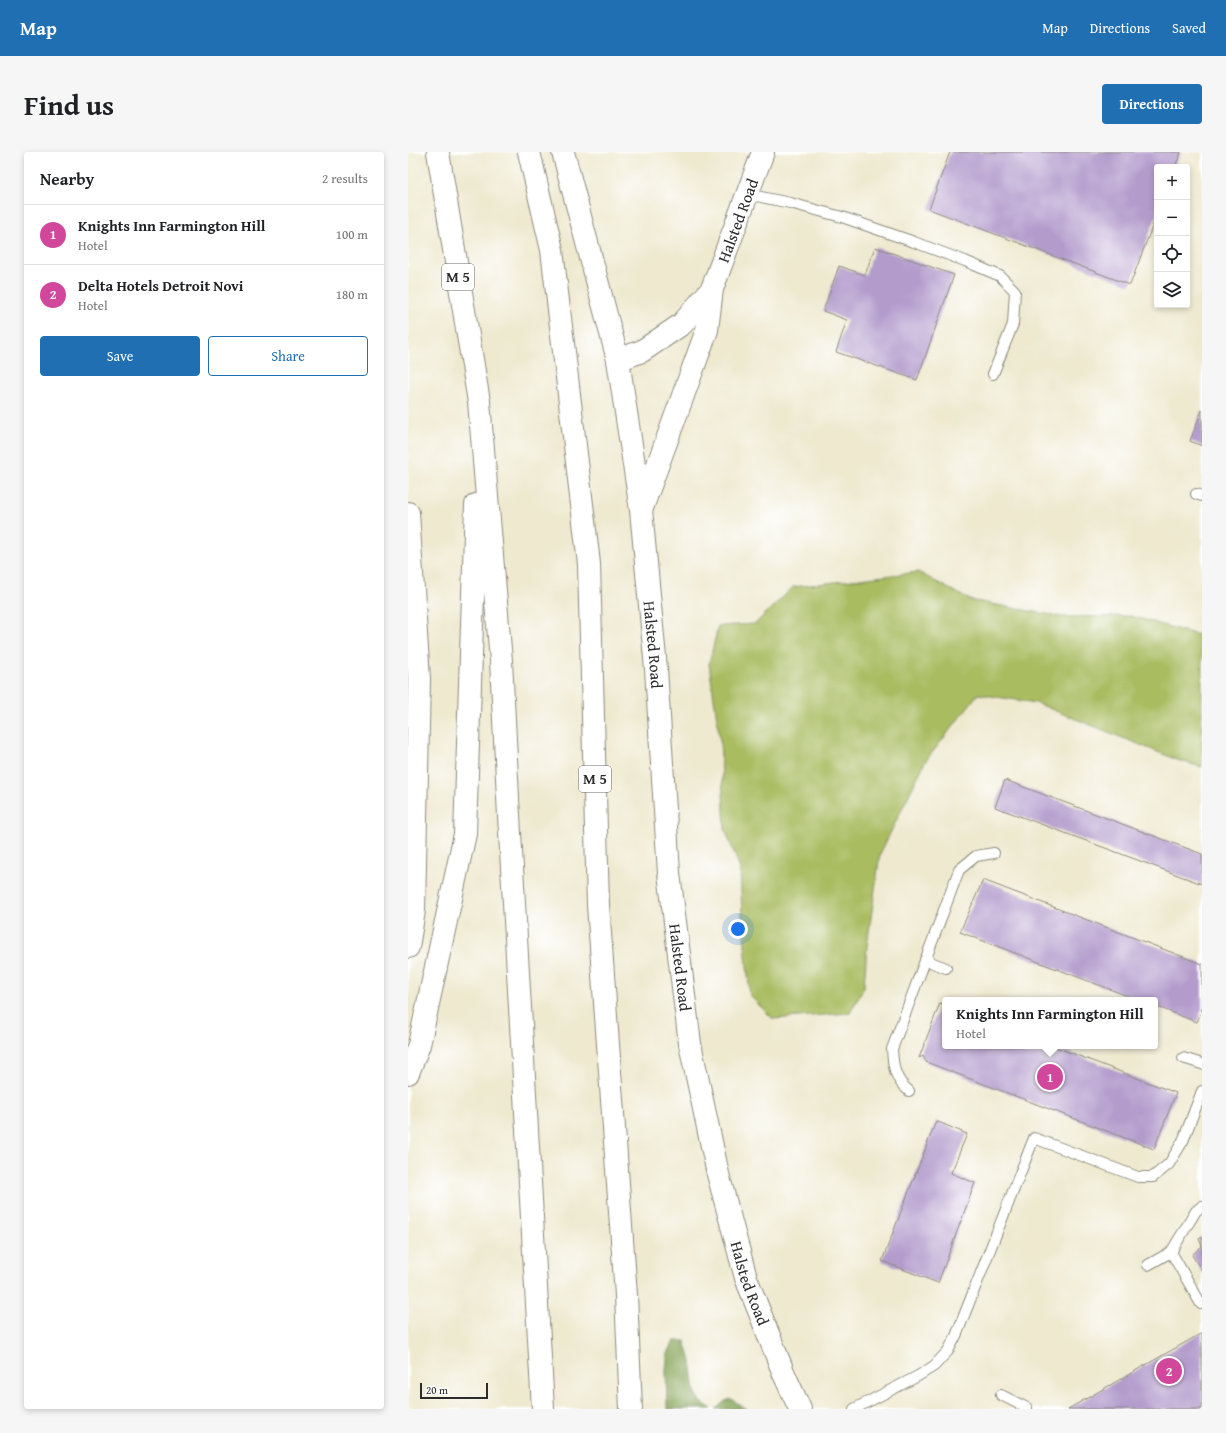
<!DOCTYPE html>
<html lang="en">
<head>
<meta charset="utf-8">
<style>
  body { margin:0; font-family:"Gentium Book Plus",serif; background:#f6f6f6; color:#202124 }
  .controls { position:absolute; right:12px; top:12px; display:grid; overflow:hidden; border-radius:4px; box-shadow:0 2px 6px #0003 }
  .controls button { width:36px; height:36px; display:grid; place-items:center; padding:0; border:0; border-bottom:1px solid #e0e0e0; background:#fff; color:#202124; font:20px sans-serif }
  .scale { position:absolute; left:12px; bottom:10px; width:68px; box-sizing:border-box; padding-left:4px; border:2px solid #2b2b2b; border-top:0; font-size:11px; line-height:14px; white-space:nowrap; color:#2b2b2b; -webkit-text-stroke:3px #fff; paint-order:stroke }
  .you { position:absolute; left:330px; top:777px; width:14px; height:14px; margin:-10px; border:3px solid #fff; border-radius:50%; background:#1a73e8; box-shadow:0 0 0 6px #1a73e833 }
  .badge { display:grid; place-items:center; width:26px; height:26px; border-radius:50%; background:#1f6fb2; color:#fff; font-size:13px; font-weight:700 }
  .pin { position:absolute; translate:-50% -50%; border:2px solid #fff; box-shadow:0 1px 4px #0006 }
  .popup { position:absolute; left:534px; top:845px; width:216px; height:52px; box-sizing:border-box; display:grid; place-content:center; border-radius:4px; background:#fff; filter:drop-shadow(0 1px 3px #0005); font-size:13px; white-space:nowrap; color:#757577 }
  .popup b { font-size:15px; color:#202124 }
  .popup::after { content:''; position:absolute; left:50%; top:100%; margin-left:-8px; border:8px solid transparent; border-top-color:#fff }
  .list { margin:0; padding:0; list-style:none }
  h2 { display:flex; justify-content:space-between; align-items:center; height:52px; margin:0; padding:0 16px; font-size:17px }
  h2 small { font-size:13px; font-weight:400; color:#757577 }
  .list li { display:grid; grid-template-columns:26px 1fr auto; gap:12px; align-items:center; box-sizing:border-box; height:60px; padding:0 16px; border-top:1px solid #e0e0e0 }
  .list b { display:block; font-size:15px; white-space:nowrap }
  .list p { margin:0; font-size:13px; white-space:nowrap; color:#757577 }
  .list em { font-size:13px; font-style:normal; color:#757577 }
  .actions { display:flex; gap:8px; padding:12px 16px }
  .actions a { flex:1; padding:9px 0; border:1px solid #1f6fb2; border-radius:4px; text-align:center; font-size:14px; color:#1f6fb2 }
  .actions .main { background:#1f6fb2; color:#fff }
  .icon { flex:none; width:22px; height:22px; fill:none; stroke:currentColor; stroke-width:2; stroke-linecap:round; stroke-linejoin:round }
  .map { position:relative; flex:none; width:794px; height:1257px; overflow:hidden; border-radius:4px }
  header { display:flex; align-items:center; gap:24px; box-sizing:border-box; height:56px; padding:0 20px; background:#1f6fb2; color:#fff }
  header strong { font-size:19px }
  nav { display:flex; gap:22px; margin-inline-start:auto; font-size:14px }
  .intro { display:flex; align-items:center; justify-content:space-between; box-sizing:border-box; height:96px; padding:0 24px }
  h1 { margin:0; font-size:28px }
  .button { padding:10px 18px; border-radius:4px; background:#1f6fb2; color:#fff; font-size:14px; font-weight:700 }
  main { display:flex; gap:24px; padding:0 24px }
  aside { flex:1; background:#fff; border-radius:4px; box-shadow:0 2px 6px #0003 }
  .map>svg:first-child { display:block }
  .green { fill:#a9bc60; stroke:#6a7446 }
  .forest { fill:#86a456; stroke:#586840 }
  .building { fill:#b39bcc }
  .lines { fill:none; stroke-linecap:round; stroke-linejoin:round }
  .lane-casing { stroke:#8c8a7d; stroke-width:12 }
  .secondary-casing { stroke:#8c8a7d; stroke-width:24 }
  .highway-casing { stroke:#8c8a7d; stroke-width:24 }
  .lane { stroke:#fff; stroke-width:10 }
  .secondary { stroke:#fff; stroke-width:22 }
  .highway { stroke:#fff; stroke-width:22 }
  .labels { text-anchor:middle; stroke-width:3; stroke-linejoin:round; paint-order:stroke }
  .shield { fill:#fff; stroke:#6b6b6b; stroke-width:1 }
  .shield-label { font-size:15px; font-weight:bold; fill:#2b2b2b }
  .street-label { font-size:16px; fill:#2b2b2b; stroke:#fff }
</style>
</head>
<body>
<header>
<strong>Map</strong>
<nav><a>Map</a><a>Directions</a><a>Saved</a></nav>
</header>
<div class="intro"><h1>Find us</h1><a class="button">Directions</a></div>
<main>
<aside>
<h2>Nearby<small>2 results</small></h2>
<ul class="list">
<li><span class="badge" style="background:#d1479c">1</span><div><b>Knights Inn Farmington Hill</b><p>Hotel</p></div><em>100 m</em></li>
<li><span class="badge" style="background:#d1479c">2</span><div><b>Delta Hotels Detroit Novi</b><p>Hotel</p></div><em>180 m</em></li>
</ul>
<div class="actions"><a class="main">Save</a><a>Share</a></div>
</aside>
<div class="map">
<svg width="794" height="1257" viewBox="0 0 794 1257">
  <rect width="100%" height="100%" fill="#fff"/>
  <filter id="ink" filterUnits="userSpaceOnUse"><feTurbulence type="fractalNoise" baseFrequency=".025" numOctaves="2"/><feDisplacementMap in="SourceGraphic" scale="8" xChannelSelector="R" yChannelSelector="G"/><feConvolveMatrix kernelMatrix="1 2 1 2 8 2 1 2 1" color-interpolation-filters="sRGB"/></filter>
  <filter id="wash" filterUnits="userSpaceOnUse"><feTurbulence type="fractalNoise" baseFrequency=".012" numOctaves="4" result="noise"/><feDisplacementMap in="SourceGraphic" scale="16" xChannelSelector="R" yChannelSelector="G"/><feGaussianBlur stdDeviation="0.9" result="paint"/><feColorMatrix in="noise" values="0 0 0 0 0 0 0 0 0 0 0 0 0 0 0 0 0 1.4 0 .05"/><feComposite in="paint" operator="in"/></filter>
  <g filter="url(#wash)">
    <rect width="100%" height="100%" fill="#eee9cf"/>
    <polygon class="green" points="510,420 562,448 654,465 723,464 794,484 794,615 772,609 628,551 570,542 517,610 472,702 459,794 456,835 442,861 365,867 342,844 334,763 332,717 317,677 312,588 301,512 310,474 347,472 385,435"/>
    <g class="forest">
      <polygon points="266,1189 277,1189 283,1209 287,1239 293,1250 304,1257 259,1257 258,1220 259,1203"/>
      <polygon points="323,1247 339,1257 308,1257 317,1249"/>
    </g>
    <g id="blocks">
      <g class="building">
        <polygon points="542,0 773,0 767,15 749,15 749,62 722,133 521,57"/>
        <polygon points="467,95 546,123 509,228 428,200 439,168 415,159 431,114 457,123"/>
        <polygon points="794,258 794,294 782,289"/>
        <polygon points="597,628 794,702 794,732 587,655"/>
        <polygon points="575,728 794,812 794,857 789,870 747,854 747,848 730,848 552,780"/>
        <polygon points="532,851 537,853 537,894 645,894 768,941 746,997 518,910 515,904 511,906"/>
        <polygon points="528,969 559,982 543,1021 567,1031 530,1131 474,1109"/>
        <polygon points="794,1085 794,1119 784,1103 794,1094 791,1087"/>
        <polygon points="794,1181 794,1257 660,1257"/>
      </g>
    </g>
  </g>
  <g filter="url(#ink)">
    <use href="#blocks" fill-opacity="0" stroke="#8c8a7d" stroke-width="1"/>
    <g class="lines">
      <defs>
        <g id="lane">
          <polyline points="339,42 382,51 434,65 506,90 557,109 592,124 607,139 605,172 585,222"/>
          <polyline points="788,342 794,344"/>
          <polyline points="517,808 538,816"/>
          <polyline points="775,906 794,912"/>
          <path d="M501,939c-14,-11 -16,-24 -17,-42l67,-179 17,-14 18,-3"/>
          <polyline points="763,1100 793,1152"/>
          <polyline points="740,1113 763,1100 788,1059 794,1054"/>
          <polyline points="593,1243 619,1256"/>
          <polyline points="446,1257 510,1224 526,1214 540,1199 548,1184 626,986 730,1025 745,1025 761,1012 775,989 794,939"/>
        </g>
        <g id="secondary">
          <path id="s1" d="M304,137l-30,35 -40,27 -24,9 23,150 15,159 13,204 21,171 28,130 28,104 38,96 16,35"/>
          <path id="s2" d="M234,356l65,-178 5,-41 51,-137"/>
          <polyline points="0,361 11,527 6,759 0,795"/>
        </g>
        <g id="highway">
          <polyline points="30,0 71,250 93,509 100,646 135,1257"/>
          <polyline points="121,0 144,98 181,412 190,753 218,1143 223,1257"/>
          <polyline points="155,0 210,208"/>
          <polyline points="0,921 11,893 57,682 68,353"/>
        </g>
      </defs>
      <use href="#lane" class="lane-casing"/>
      <use href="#secondary" class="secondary-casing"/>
      <use href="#highway" class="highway-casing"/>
      <use href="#lane" class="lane"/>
      <use href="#secondary" class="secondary"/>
      <use href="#highway" class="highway"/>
    </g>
  </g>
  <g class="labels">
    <g class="shield">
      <rect x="34" y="112" width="32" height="26" rx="3"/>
      <rect x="171" y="614" width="32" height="26" rx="3"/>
    </g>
    <g class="shield-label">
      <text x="50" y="130">M 5</text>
      <text x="187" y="632">M 5</text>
    </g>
    <g class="street-label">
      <text dy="6" stroke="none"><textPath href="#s2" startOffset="304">Halsted Road</textPath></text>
      <text dy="6" stroke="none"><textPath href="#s1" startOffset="407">Halsted Road</textPath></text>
      <text dy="6" stroke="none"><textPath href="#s1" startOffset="731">Halsted Road</textPath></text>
      <text dy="6" stroke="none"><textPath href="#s1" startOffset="1055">Halsted Road</textPath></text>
    </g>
  </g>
</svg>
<div class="controls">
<button>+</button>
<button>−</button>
<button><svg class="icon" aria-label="locate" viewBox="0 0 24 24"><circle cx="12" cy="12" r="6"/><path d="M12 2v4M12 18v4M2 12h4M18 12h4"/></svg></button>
<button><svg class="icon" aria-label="layers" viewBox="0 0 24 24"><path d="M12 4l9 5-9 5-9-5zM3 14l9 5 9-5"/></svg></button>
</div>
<div class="scale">20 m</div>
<div class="you"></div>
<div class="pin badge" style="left:642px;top:925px;background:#d1479c">1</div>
<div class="popup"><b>Knights Inn Farmington Hill</b>Hotel</div>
<div class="pin badge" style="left:761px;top:1219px;background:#d1479c">2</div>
</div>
</main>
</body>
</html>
